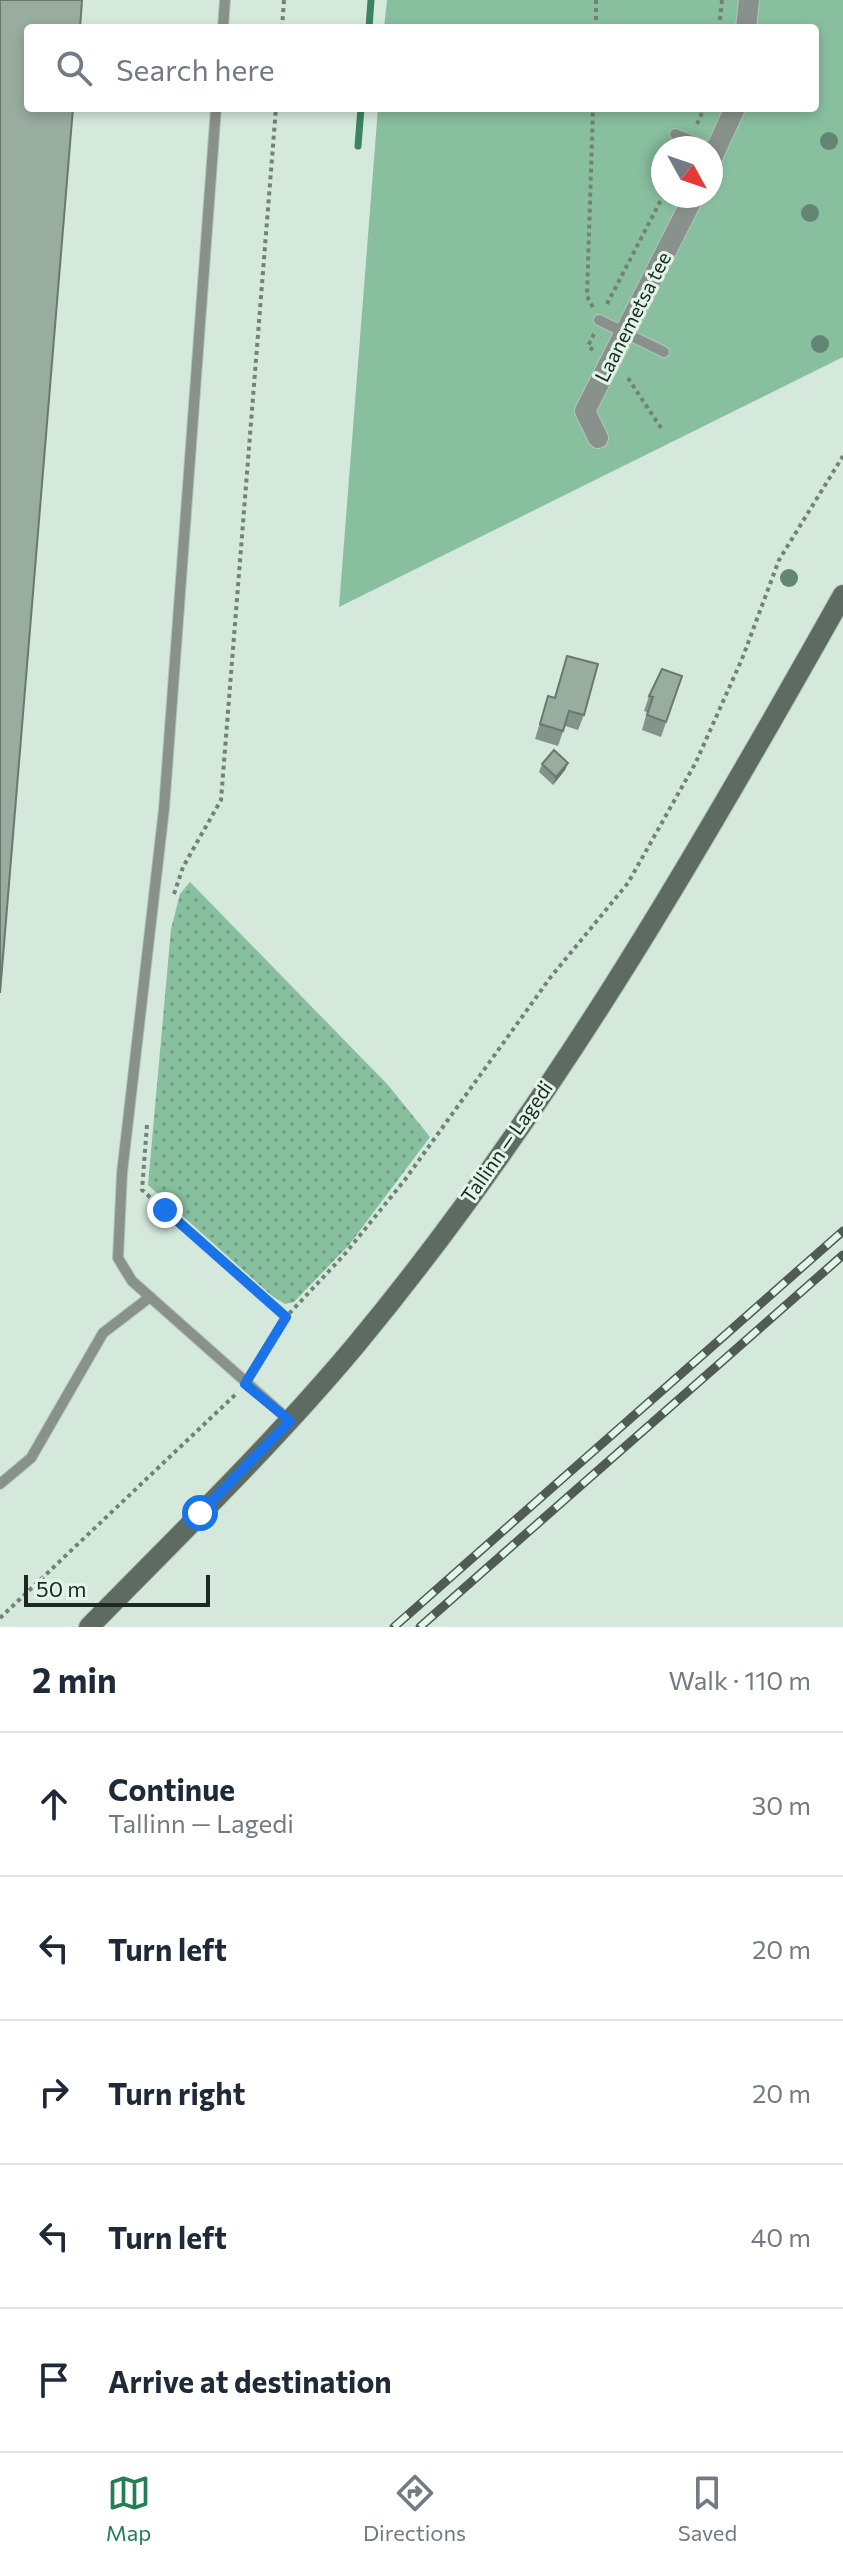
<!DOCTYPE html>
<html lang="en">
<head>
<meta charset="utf-8">
<style>
  body { margin:0; font-family:Commissioner,sans-serif; background:#f2f2f3; color:#1f2937 }
  .compass { position:absolute; left:651px; top:136px; width:72px; height:72px; border-radius:50%; background:#fff; box-shadow:0 4px 12px #0003; rotate:130deg }
  .scale { position:absolute; left:24px; bottom:20px; width:186px; box-sizing:border-box; padding-left:8px; border:4px solid #1f2722; border-top:0; font-size:22px; line-height:28px; white-space:nowrap; color:#1f2722; -webkit-text-stroke:6px #e1f6e9; paint-order:stroke }
  .stop { position:absolute; width:24px; height:24px; margin:-18px; border:6px solid #1a73e8; border-radius:50%; background:#fff }
  .stop.end { background:#1a73e8; border-color:#fff; box-shadow:0 2px 8px #0008 }
  .list { margin:0; padding:0; list-style:none }
  h2 { display:flex; justify-content:space-between; align-items:center; height:104px; margin:0; padding:0 32px; font-size:34px }
  h2 small { font-size:26px; font-weight:400; color:#747a83 }
  .list li { display:grid; grid-template-columns:52px 1fr auto; gap:24px; align-items:center; box-sizing:border-box; height:144px; padding:0 32px; border-top:2px solid #e0e1e3 }
  .list b { display:block; font-size:30px; white-space:nowrap }
  .list p { margin:0; font-size:26px; white-space:nowrap; color:#747a83 }
  .list em { font-size:26px; font-style:normal; color:#747a83 }
  .icon { flex:none; width:44px; height:44px; fill:none; stroke:currentColor; stroke-width:2; stroke-linecap:round; stroke-linejoin:round }
  .map { position:relative; flex:none; width:843px; height:1627px; overflow:hidden }
  .search { position:absolute; background:#fff; box-shadow:0 4px 12px #0003; left:24px; right:24px; top:24px; height:88px; display:flex; align-items:center; gap:20px; box-sizing:border-box; padding:0 28px; border-radius:8px; color:#747a83; font-size:30px }
  .sheet { height:824px; background:#fff }
  nav { display:flex; justify-content:space-around; align-items:center; box-sizing:border-box; height:112px; border-top:2px solid #e0e1e3; background:#fff; font-size:22px; color:#747a83 }
  nav a { display:grid; justify-items:center; gap:4px }
  nav .on { color:#247e54 }
  .map>svg:first-child { display:block }
  .grass { fill:url(#grass-dots) }
  .garden { fill:#88bf9f; fill-rule:evenodd }
  .lines { fill:none; stroke-linecap:round; stroke-linejoin:round }
  .stream { stroke:#3b845f; stroke-width:7 }
  .lane-casing { stroke:#b3c6bb; stroke-width:12 }
  .street-casing { stroke:#b3c6bb; stroke-width:22 }
  .secondary-casing { stroke:#b3c6bb; stroke-width:22 }
  .path { stroke:#738179; stroke-width:4; stroke-dasharray:4 4; stroke-linecap:butt }
  .lane { stroke:#89918c; stroke-width:10 }
  .street { stroke:#89918c; stroke-width:20 }
  .secondary { stroke:#5e6b63; stroke-width:20 }
  .rail-casing { stroke:#4f5b54; stroke-width:9 }
  .rail { stroke:#e1f6e9; stroke-width:6; stroke-dasharray:18; stroke-linecap:butt }
  .tree { fill:#638574 }
  .wall { fill:#83948a }
  .shaded-wall { fill:#6a7870 }
  .building { fill:#98aca0; stroke:#6a7870; stroke-width:2 }
  .route { stroke:#1a73e8; stroke-width:10 }
  .labels { text-anchor:middle; stroke-width:6; stroke-linejoin:round; paint-order:stroke }
  .street-label { font-size:20px; fill:#1f2722; stroke:#e1f6e9 }
</style>
</head>
<body>
<div class="map">
<svg width="843" height="1627" viewBox="0 0 843 1627">
  <defs>
    <pattern id="grass-dots" width="8" height="8" patternUnits="userSpaceOnUse" patternTransform="scale(2)"><rect width="8" height="8" fill="#88bf9f"/><path d="M2 2h.1M6 6h.1" fill="none" stroke="#6f9b81" stroke-width="1.8" stroke-linecap="round"/></pattern>
  </defs>
  <rect width="100%" height="100%" fill="#d4e9dc"/>
  <polygon class="grass" points="190,882 388,1085 430,1137 349,1245 294,1302 285,1304 272,1296 148,1185 171,929 180,894"/>
  <path class="garden" d="M387,0h456v357l-504,250 39,-499h437v-80h-431zM663,148h48v48h-48z"/>
  <g class="lines">
    <g class="stream">
      <polyline points="369,28 371,0"/>
      <polyline points="358,146 361,108"/>
    </g>
    <defs>
      <g id="lane">
        <polyline points="223,28 225,0"/>
        <polyline points="216,108 164,809 122,1173 118,1258 132,1281 290,1421"/>
        <polyline points="675,134 710,148"/>
        <polyline points="599,320 664,352"/>
        <polyline points="0,1484 31,1458 103,1333 150,1297"/>
      </g>
      <g id="street">
        <polyline points="746,28 749,0"/>
        <polyline points="711,160 735,108"/>
        <polyline points="598,438 585,411 694,196"/>
      </g>
      <path id="secondary" d="M89,1627c90,-92 183,-182 266,-281 191,-230 342,-491 488,-751"/>
    </defs>
    <use href="#lane" class="lane-casing"/>
    <use href="#street" class="street-casing"/>
    <use href="#secondary" class="secondary-casing"/>
    <g class="path">
      <polyline points="282,28 284,0"/>
      <polyline points="596,28 596,0"/>
      <polyline points="719,28 722,0"/>
      <polyline points="697,124 704,108"/>
      <polyline points="607,304 663,196"/>
      <polyline points="593,307 587,296 593,108"/>
      <polyline points="593,350 588,346 594,334"/>
      <polyline points="628,378 661,428"/>
      <polyline points="174,894 183,867 221,800 276,108"/>
      <polyline points="147,1125 142,1190 286,1317"/>
      <polyline points="256,1368 286,1317 344,1255 404,1181 550,978 628,883 696,762 742,659 779,560 843,456"/>
      <polyline points="0,1618 236,1394"/>
    </g>
    <use href="#lane" class="lane"/>
    <use href="#street" class="street"/>
    <use href="#secondary" class="secondary"/>
    <defs>
      <g id="rail">
        <polyline points="394,1627 843,1231"/>
        <polyline points="420,1627 843,1255"/>
      </g>
    </defs>
    <use href="#rail" class="rail-casing"/>
    <use href="#rail" class="rail"/>
  </g>
  <g class="tree">
    <circle cx="829" cy="141" r="9"/>
    <circle cx="810" cy="213" r="9"/>
    <circle cx="820" cy="344" r="9"/>
    <circle cx="789" cy="578" r="9"/>
  </g>
  <g class="wall">
    <polygon points="567,656 584,715 578,730 565,726 558,746 535,739 548,696 554,698"/>
    <polygon points="682,676 661,737 642,730 647,712 644,711 649,696"/>
    <polygon points="568,763 565,770 553,785 539,772 542,764"/>
  </g>
  <polygon class="shaded-wall" points="568,763 565,770 553,785 556,777"/>
  <g class="building">
    <polygon points="0,0 82,0 80,28 28,28 28,108 73,108 0,993"/>
    <polygon points="567,656 598,664 584,715 569,711 563,731 540,724 548,696 555,698"/>
    <polygon points="662,669 682,676 666,722 647,715 653,697 649,696"/>
    <polygon points="554,750 568,763 556,777 542,764"/>
  </g>
  <g class="lines">
    <polyline class="route" points="165,1210 286,1317 245,1384 290,1421 200,1513"/>
  </g>
  <g class="labels">
    <g class="street-label">
      <text transform="translate(633 317) rotate(-63)" y="7">Laanemetsa tee</text>
      <text transform="translate(507 1142) rotate(-55)" y="7">Tallinn — Lagedi</text>
    </g>
  </g>
</svg>
<svg class="compass" viewBox="-18 -18 36 36"><path d="M0-13l5 13h-10z" fill="#e53935"/><path d="M0 13l5-13h-10z" fill="#747a83"/></svg>
<div class="scale">50 m</div>
<div class="stop" style="left:200px;top:1513px"></div>
<div class="stop end" style="left:165px;top:1210px"></div>
<div class="search"><svg class="icon" aria-label="search" viewBox="0 0 24 24"><circle cx="10" cy="10" r="6"/><path d="M15 15l6 6"/></svg>Search here</div>
</div>
<section class="sheet">
<h2>2 min<small>Walk · 110 m</small></h2>
<ul class="list">
<li><svg class="icon" aria-label="ahead" viewBox="0 0 24 24"><path d="M12 20V5M6 11l6-6 6 6"/></svg><div><b>Continue</b><p>Tallinn — Lagedi</p></div><em>30 m</em></li>
<li><svg class="icon" aria-label="left" viewBox="0 0 24 24"><path d="M17 20v-9H6M10 6l-5 5 5 5"/></svg><div><b>Turn left</b></div><em>20 m</em></li>
<li><svg class="icon" aria-label="right" viewBox="0 0 24 24"><path d="M7 20v-9h11M14 6l5 5-5 5"/></svg><div><b>Turn right</b></div><em>20 m</em></li>
<li><svg class="icon" aria-label="left" viewBox="0 0 24 24"><path d="M17 20v-9H6M10 6l-5 5 5 5"/></svg><div><b>Turn left</b></div><em>40 m</em></li>
<li><svg class="icon" aria-label="arrive" viewBox="0 0 24 24"><path d="M6 21V4h12l-3 4 3 4H6"/></svg><div><b>Arrive at destination</b></div></li>
</ul>
</section>
<nav>
<a class="on"><svg class="icon" aria-label="map" viewBox="0 0 24 24"><path d="M3 6l6-2 6 2 6-2v14l-6 2-6-2-6 2zM9 4v14M15 6v14"/></svg>Map</a>
<a><svg class="icon" aria-label="directions" viewBox="0 0 24 24"><path d="M12 3l9 9-9 9-9-9zM9 14v-3h6M13 9l2 2-2 2"/></svg>Directions</a>
<a><svg class="icon" aria-label="saved" viewBox="0 0 24 24"><path d="M7 4h10v16l-5-4-5 4z"/></svg>Saved</a>
</nav>
</body>
</html>
